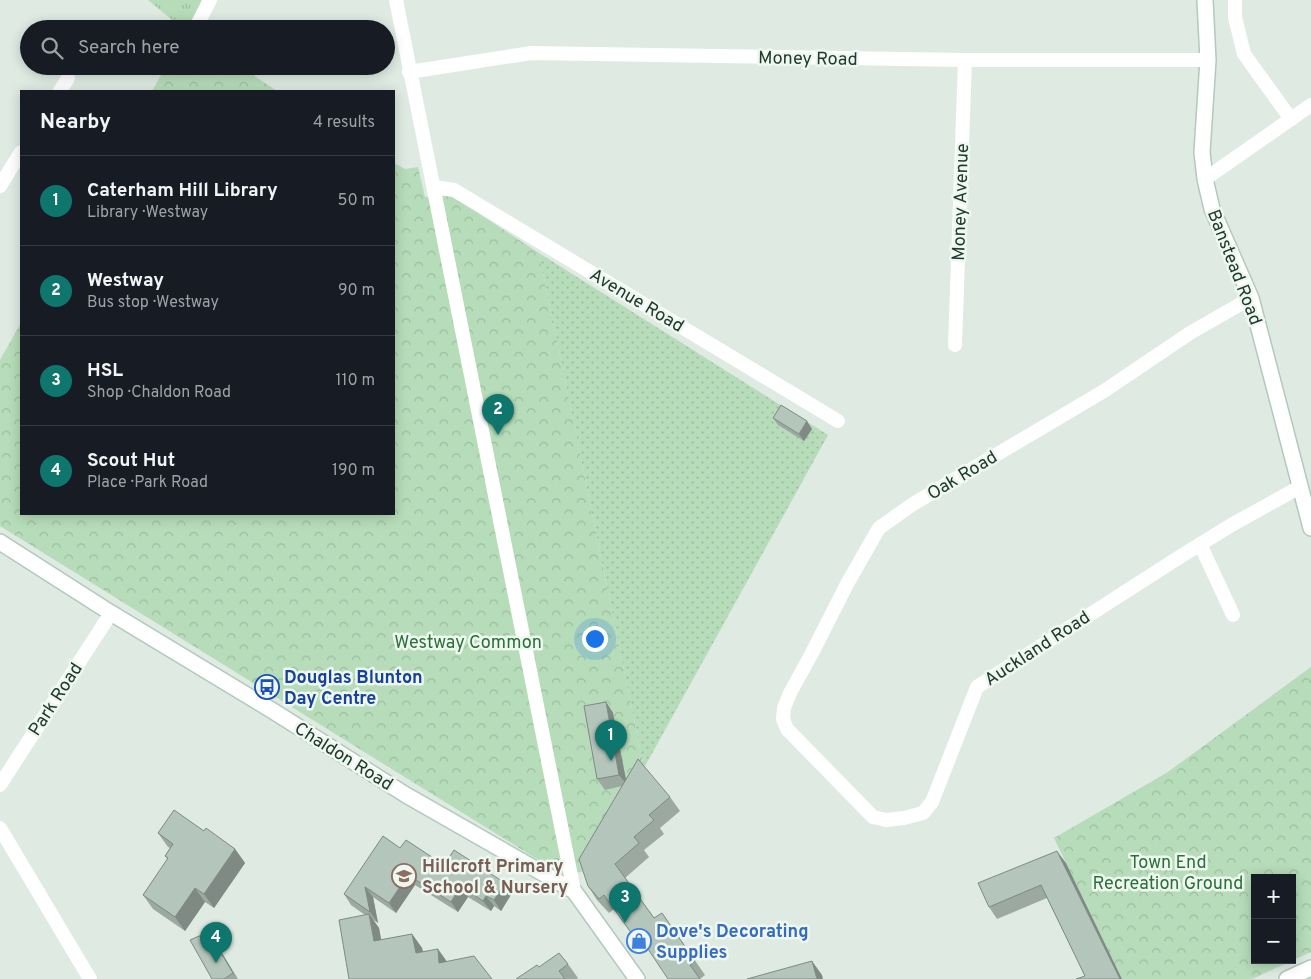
<!DOCTYPE html>
<html lang="en">
<head>
<meta charset="utf-8">
<style>
  body { margin:0; font-family:Overpass,sans-serif; background:#242831; color:#f1f3f6 }
  .controls { position:absolute; right:15px; bottom:15px; display:grid; overflow:hidden; border-radius:0px; box-shadow:0 2px 12px #0003 }
  .controls button { width:45px; height:45px; display:grid; place-items:center; padding:0; border:0; border-bottom:1px solid #363941; background:#171b24; color:#f1f3f6; font:25px sans-serif }
  .you { position:absolute; left:594px; top:638px; width:18px; height:18px; margin:-12px; border:4px solid #fff; border-radius:50%; background:#1a73e8; box-shadow:0 0 0 8px #1a73e833 }
  .badge { display:grid; place-items:center; width:32px; height:32px; border-radius:50%; background:#0f766e; color:#fff; font-size:16px; font-weight:700 }
  .pin { position:absolute; translate:-50% -41px; filter:drop-shadow(0 1px 2px #0008) }
  .pin::after { content:''; position:absolute; top:26px; width:18px; height:15px; background:inherit; clip-path:polygon(0 0,100% 0,50% 100%) }
  .list { margin:0; padding:0; list-style:none }
  h2 { display:flex; justify-content:space-between; align-items:center; height:65px; margin:0; padding:0 20px; font-size:21px }
  h2 small { font-size:16px; font-weight:400; color:#9ea1a6 }
  .list li { display:grid; grid-template-columns:32px 1fr auto; gap:15px; align-items:center; box-sizing:border-box; height:90px; padding:0 20px; border-top:1px solid #363941 }
  .list b { display:block; font-size:19px; white-space:nowrap }
  .list p { margin:0; font-size:16px; white-space:nowrap; color:#9ea1a6 }
  .list em { font-size:16px; font-style:normal; color:#9ea1a6 }
  .icon { flex:none; width:28px; height:28px; fill:none; stroke:currentColor; stroke-width:2; stroke-linecap:round; stroke-linejoin:round }
  .map { position:relative; flex:none; width:1311px; height:979px; overflow:hidden }
  .search { position:absolute; background:#171b24; box-shadow:0 2px 12px #0003; left:20px; top:20px; width:375px; height:55px; display:flex; align-items:center; gap:12px; box-sizing:border-box; padding:0 18px; border-radius:28px; color:#9ea1a6; font-size:19px }
  .panel { position:absolute; background:#171b24; box-shadow:0 2px 12px #0003; left:20px; top:90px; width:375px; height:425px; border-radius:0px }
  .map>svg:first-child { display:block }
  .grass { fill:url(#grass-tufts) }
  .park { fill:url(#park-crowns); fill-rule:evenodd }
  .garden { fill:url(#garden-dots) }
  .lines { fill:none; stroke-linecap:round; stroke-linejoin:round }
  .secondary-casing { stroke:#b1cabc; stroke-width:18 }
  .minor { stroke:#fff; stroke-width:14 }
  .secondary { stroke:#fff; stroke-width:15 }
  .wall { fill:#9ba9a1 }
  .shaded-wall { fill:#7e8a83 }
  .building { fill:#b4c5bb; stroke:#7e8a83 }
  .labels { text-anchor:middle; stroke-width:5; stroke-linejoin:round; paint-order:stroke }
  .street-label { font-size:18px; fill:#203a2d; stroke:#eff7f1 }
  .park-label { font-size:18px; fill:#2a7137; stroke:#eff7f1 }
  .transit-label { font-size:18px; font-weight:bold; fill:#164399; stroke:#eff7f1; text-anchor:start }
  .education-label { font-size:18px; font-weight:bold; fill:#785e54; stroke:#eff7f1; text-anchor:start }
  .shop-label { font-size:18px; font-weight:bold; fill:#366cbe; stroke:#eff7f1; text-anchor:start }
</style>
</head>
<body>
<div class="map">
<svg width="1311" height="979" viewBox="0 0 1311 979">
  <defs>
    <pattern id="grass-tufts" width="24" height="20" patternUnits="userSpaceOnUse" patternTransform="scale(1.25)"><rect width="24" height="20" fill="#b6dcb9"/><path d="M3 7l-1-3M5 7V3M7 7l1-3M15 17l-1-3M17 17v-4M19 17l1-3" fill="none" stroke="#9cbe9f"/></pattern>
    <pattern id="park-crowns" width="20" height="18" patternUnits="userSpaceOnUse" patternTransform="scale(1.25)"><rect width="20" height="18" fill="#b6dcb9"/><path d="M2 6a3 3 0 1 1 6 0M12 15a3 3 0 1 1 6 0" fill="none" stroke="#9cbe9f"/></pattern>
    <pattern id="garden-dots" width="8" height="8" patternUnits="userSpaceOnUse" patternTransform="scale(1.25)"><rect width="8" height="8" fill="#b6dcb9"/><path d="M2 2h.1M6 6h.1" fill="none" stroke="#9cbe9f" stroke-width="1.8" stroke-linecap="round"/></pattern>
  </defs>
  <rect width="100%" height="100%" fill="#deeae2"/>
  <polygon class="grass" points="148,0 201,0 201,1 199,10 187,29 183,29"/>
  <g class="park">
    <polygon points="166,66 240,66 277,91 152,91"/>
    <polygon points="394,163 405,169 418,167 425,197 452,196 539,253 644,768 582,872 561,874 0,526 0,360 21,323 21,514 394,514"/>
    <path d="M1311,667v285l-59,27h-130l-68,-141 114,-66zM1255,878h37v82h-37z"/>
  </g>
  <polygon class="garden" points="539,253 828,435 644,768"/>
  <g class="lines">
    <defs>
      <g id="secondary">
        <polyline points="1205,0 1208,60 1202,152 1205,179 1212,209 1251,298 1311,528"/>
        <polyline points="0,542 111,613 273,711 406,795 574,891 637,979"/>
        <polyline points="1287,979 1311,968"/>
      </g>
    </defs>
    <use href="#secondary" class="secondary-casing"/>
    <g class="minor">
      <polyline points="396,0 574,891"/>
      <polyline points="1235,0 1235,17 1244,54 1291,119"/>
      <polyline points="195,29 210,0"/>
      <polyline points="409,72 531,53 965,60 1208,60"/>
      <polyline points="60,91 68,78"/>
      <polyline points="1205,179 1311,105"/>
      <polyline points="0,186 21,152"/>
      <polyline points="434,187 454,190 838,421"/>
      <polyline points="1251,298 1190,333 1104,391 913,504 879,528 847,584 812,653 790,693 784,708 783,719 787,729 873,817 886,820 904,818 923,813 932,802 977,687 1178,558 1233,524 1300,487"/>
      <polyline points="955,345 965,60"/>
      <polyline points="1200,544 1233,615"/>
      <polyline points="0,785 111,613"/>
      <polyline points="0,828 90,979"/>
    </g>
    <use href="#secondary" class="secondary"/>
  </g>
  <g class="wall">
    <polygon points="773,418 812,429 804,441 778,425"/>
    <polygon points="606,702 613,713 626,780 670,797 680,811 660,828 664,834 644,850 649,857 625,878 654,918 662,913 705,975 700,979 645,945 642,948 614,909 609,913 597,900 588,886 622,786 605,790 597,779"/>
    <polygon points="204,831 235,849 245,863 214,908 205,902 185,931 153,909 143,895 168,860 165,856 170,848 168,847 158,833"/>
    <polygon points="400,848 512,893 501,911 494,906 491,911 468,897 458,912 415,885 396,913 373,897 378,923 373,920 379,928 381,940 412,934 422,948 423,952 492,979 349,979 365,915 351,905 344,894"/>
    <polygon points="1066,863 1085,976 1047,898 997,919 989,907"/>
    <polygon points="216,943 238,979 212,979"/>
    <polygon points="568,964 578,978 577,979 516,979 539,967"/>
  </g>
  <g class="shaded-wall">
    <polygon points="807,421 812,429 804,441 799,434"/>
    <polygon points="606,702 613,713 627,785 619,775"/>
    <polygon points="235,849 245,863 214,908 204,894"/>
    <polygon points="1057,851 1066,863 1122,979 1120,979"/>
    <polygon points="408,875 415,885 396,913 389,903"/>
    <polygon points="505,883 512,893 501,911 494,900"/>
    <polygon points="461,886 468,897 458,912 451,902"/>
    <polygon points="365,887 373,897 378,923 370,912"/>
    <polygon points="195,888 205,902 185,931 175,917"/>
    <polygon points="486,896 494,906 491,911 483,901"/>
    <polygon points="369,914 379,928 384,955 374,941"/>
    <polygon points="412,934 422,948 426,967 416,953"/>
    <polygon points="211,936 216,943 237,979 233,973"/>
    <polygon points="438,949 448,963 439,963"/>
    <polygon points="812,961 822,975 823,979 817,979"/>
  </g>
  <g class="building">
    <polygon points="781,405 807,421 799,434 773,418"/>
    <polygon points="606,702 619,775 597,779 584,706"/>
    <polygon points="638,759 670,797 649,815 654,820 634,837 639,843 615,864 654,918 662,913 695,961 690,965 700,979 668,979 636,931 632,934 604,895 599,899 588,886 579,859"/>
    <polygon points="174,810 204,831 206,828 235,849 204,894 195,888 175,917 143,895 168,858 165,856 173,844 158,833"/>
    <polygon points="383,836 400,848 406,840 444,865 454,850 505,883 494,900 486,896 483,901 461,886 451,902 408,875 389,903 365,887 370,912 344,894"/>
    <polygon points="1057,851 1120,979 1076,979 1085,976 1041,885 989,907 978,883"/>
    <polygon points="369,914 374,941 412,934 416,953 438,949 439,963 474,956 492,979 349,979 339,920"/>
    <polygon points="199,936 211,936 233,973 224,979 212,979 190,940"/>
    <polygon points="559,953 568,964 559,971 565,979 516,979 537,965 539,967"/>
    <polygon points="812,961 817,979 747,979"/>
  </g>
  <defs>
    <symbol id="bus-ring" viewBox="-11 -11 22 22"><circle r="9.5" fill="#eff7f1" stroke="#1a4fb4" stroke-width="1.5"/><path d="M-5-6H5V4H4V6H2V4H-2V6H-4V4H-5ZM-3.5-4V0h7V-4ZM-3.5 1.2v1.5H-2V1.2ZM2 1.2v1.5H3.5V1.2Z" fill="#1a4fb4"/></symbol>
    <symbol id="school-ring" viewBox="-11 -11 22 22"><circle r="9.5" fill="#eff7f1" stroke="#8d6e63" stroke-width="1.5"/><path d="M0-5L7-2L0 1L-7-2ZM-4 1L0 2.5L4 1V4Q0 6-4 4Z" fill="#8d6e63"/></symbol>
    <symbol id="shop-ring" viewBox="-11 -11 22 22"><circle r="9.5" fill="#eff7f1" stroke="#3f7fe0" stroke-width="1.5"/><path d="M-5-2.5h2.3a2.7 3.5 0 0 1 5.4 0H5L5.5 6h-11ZM-1.5-2.5h3a1.5 2.3 0 0 0-3 0Z" fill="#3f7fe0"/></symbol>
  </defs>
  <g fill-rule="evenodd">
    <use href="#bus-ring" x="253" y="673" width="28" height="28"/>
    <use href="#school-ring" x="390" y="862" width="28" height="28"/>
    <use href="#shop-ring" x="625" y="927" width="28" height="28"/>
  </g>
  <g class="labels">
    <g class="street-label">
      <text transform="translate(808 58) rotate(1)" y="6">Money Road</text>
      <text transform="translate(960 202) rotate(-88)" y="6">Money Avenue</text>
      <text transform="translate(1235 267) rotate(69)" y="6">Banstead Road</text>
      <text transform="translate(637 300) rotate(31)" y="6">Avenue Road</text>
      <text transform="translate(962 475) rotate(-31)" y="6">Oak Road</text>
      <text transform="translate(1037 648) rotate(-33)" y="6">Auckland Road</text>
      <text transform="translate(55 699) rotate(-57)" y="6">Park Road</text>
      <text transform="translate(344 756) rotate(32)" y="6">Chaldon Road</text>
    </g>
    <g class="park-label">
      <text x="468" y="648">Westway Common</text>
      <text x="1168" y="868">Town End<tspan x="1168" dy="21">Recreation Ground</tspan></text>
    </g>
    <g class="transit-label">
      <text x="284" y="683">Douglas Blunton<tspan x="284" dy="21">Day Centre</tspan></text>
    </g>
    <g class="education-label">
      <text x="422" y="872">Hillcroft Primary<tspan x="422" dy="21">School &amp; Nursery</tspan></text>
    </g>
    <g class="shop-label">
      <text x="656" y="937">Dove's Decorating<tspan x="656" dy="21">Supplies</tspan></text>
    </g>
  </g>
</svg>
<div class="controls">
<button>+</button>
<button>−</button>
</div>
<div class="you"></div>
<div class="pin badge" style="left:611px;top:761px">1</div>
<div class="pin badge" style="left:498px;top:435px">2</div>
<div class="pin badge" style="left:625px;top:923px">3</div>
<div class="pin badge" style="left:216px;top:963px">4</div>
<div class="search"><svg class="icon" aria-label="search" viewBox="0 0 24 24"><circle cx="10" cy="10" r="6"/><path d="M15 15l6 6"/></svg>Search here</div>
<section class="panel">
<h2>Nearby<small>4 results</small></h2>
<ul class="list">
<li><span class="badge">1</span><div><b>Caterham Hill Library</b><p>Library · Westway</p></div><em>50 m</em></li>
<li><span class="badge">2</span><div><b>Westway</b><p>Bus stop · Westway</p></div><em>90 m</em></li>
<li><span class="badge">3</span><div><b>HSL</b><p>Shop · Chaldon Road</p></div><em>110 m</em></li>
<li><span class="badge">4</span><div><b>Scout Hut</b><p>Place · Park Road</p></div><em>190 m</em></li>
</ul>
</section>
</div>
</body>
</html>
